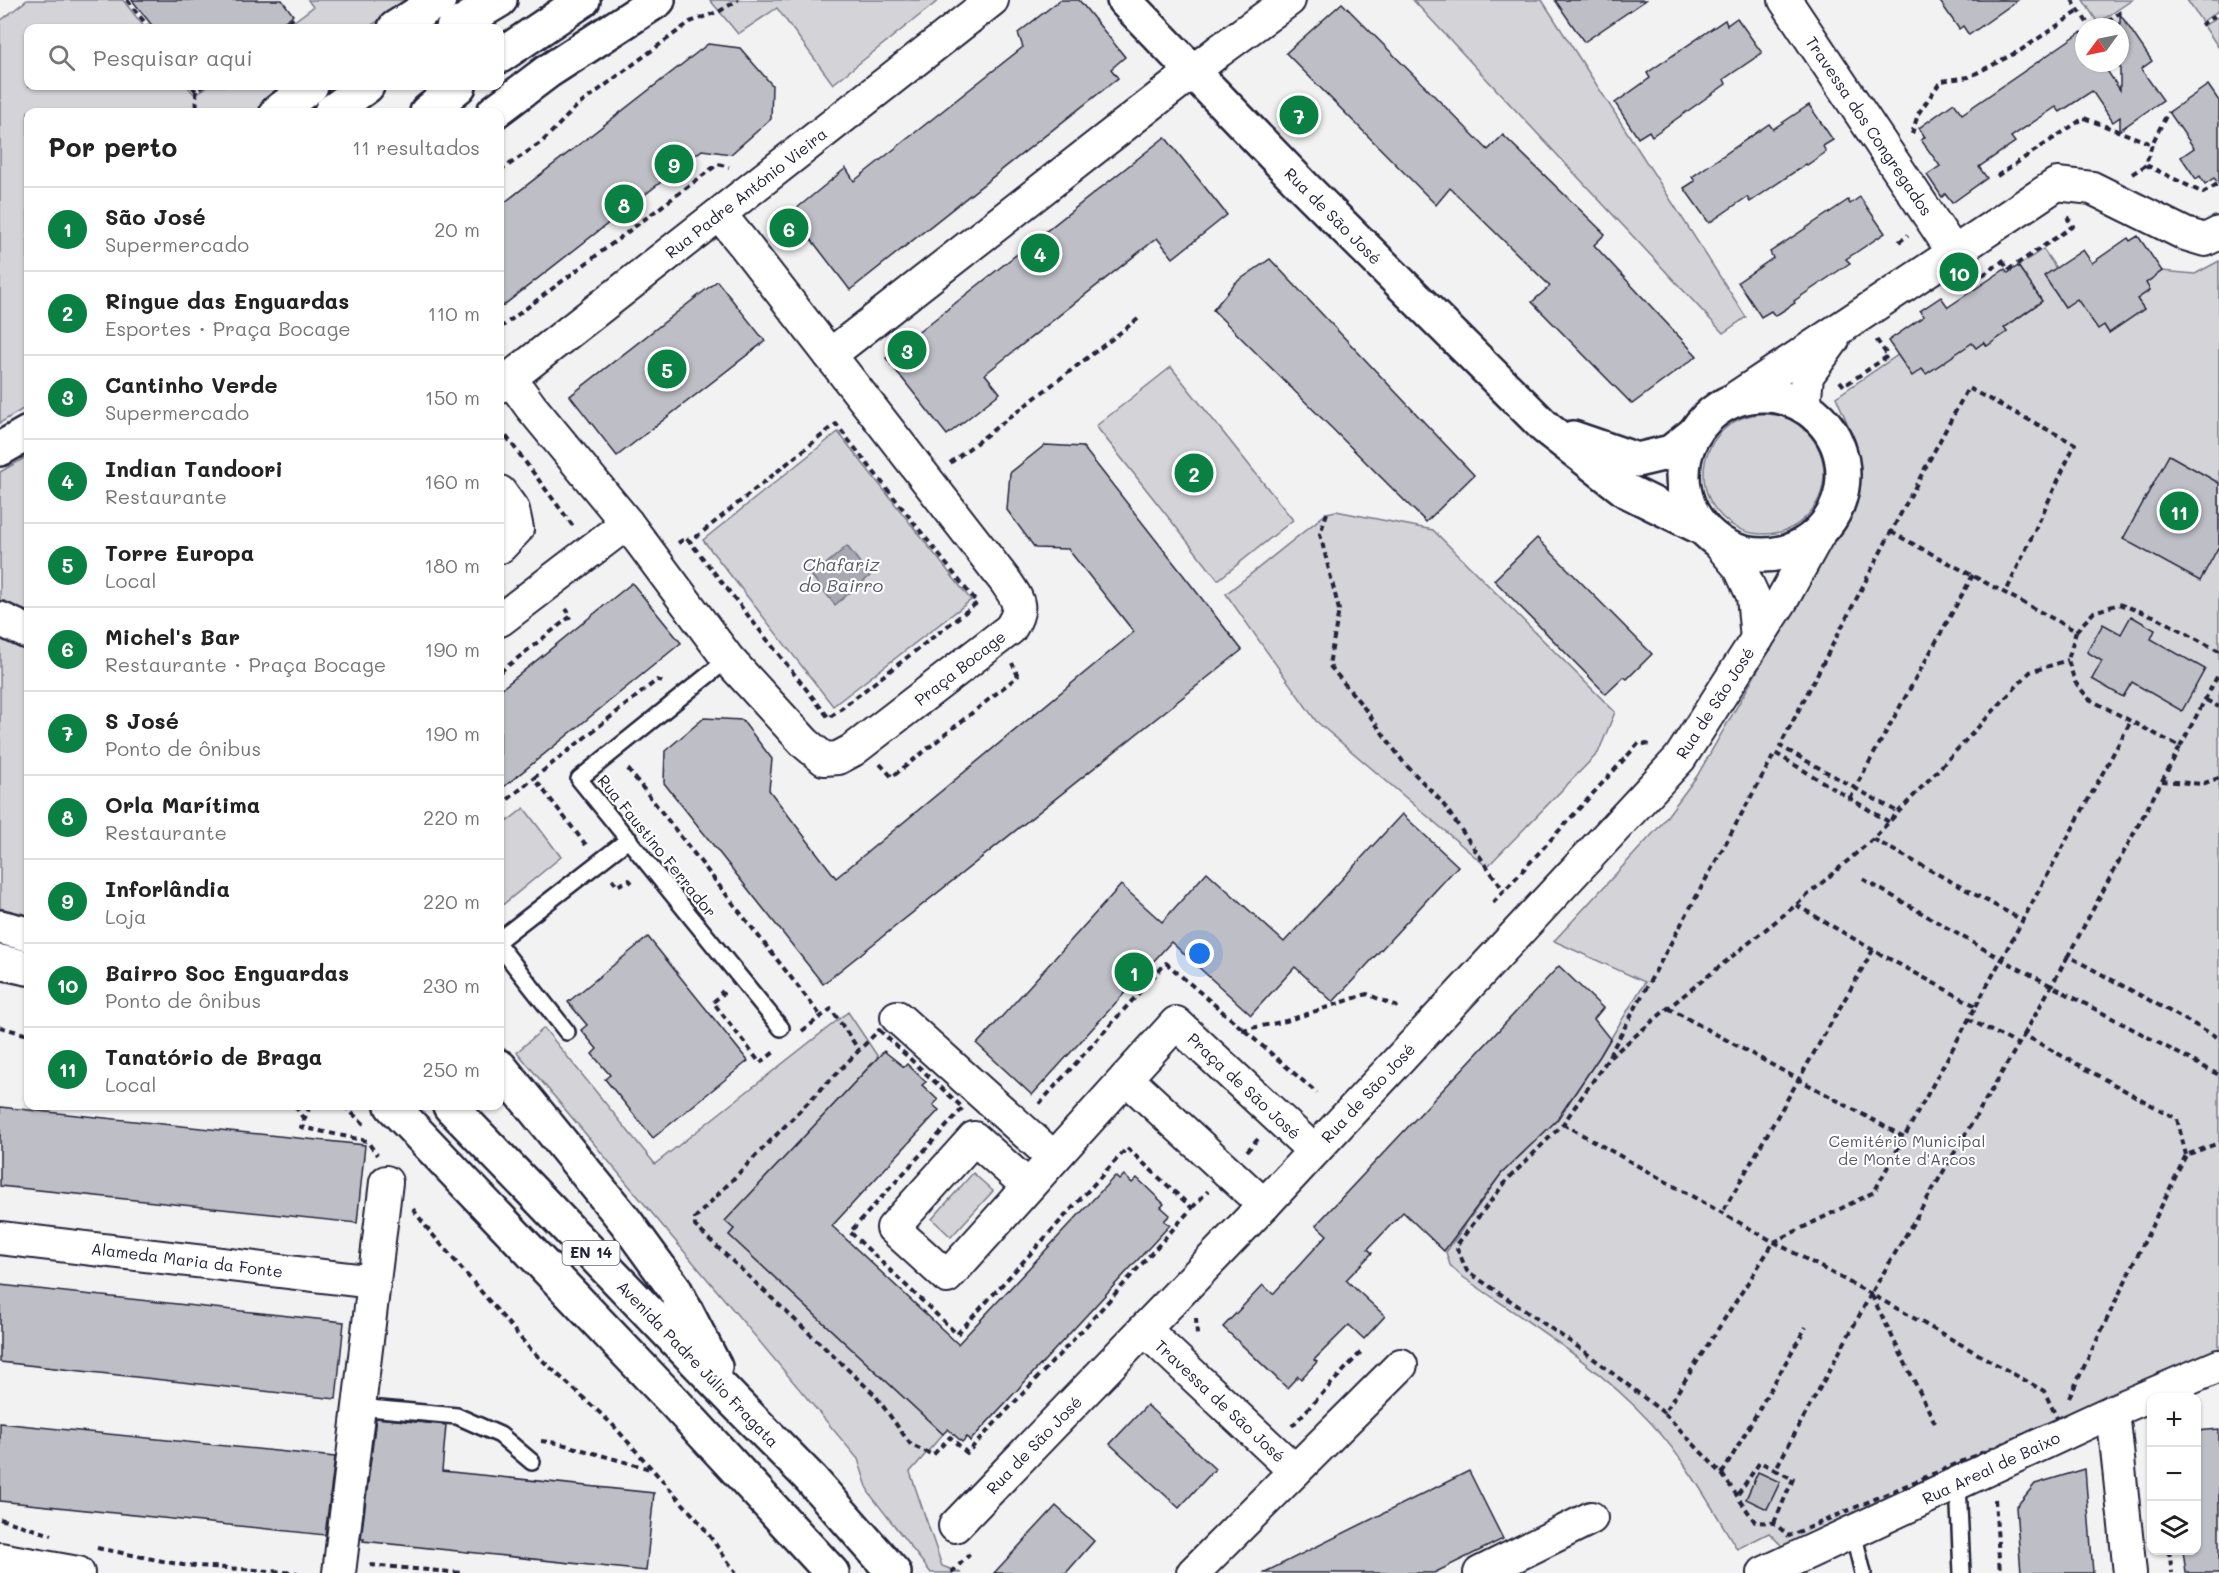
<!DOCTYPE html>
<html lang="pt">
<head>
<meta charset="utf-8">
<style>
  body { margin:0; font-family:Mali,sans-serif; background:#f2f2f2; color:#222 }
  .controls { position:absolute; right:18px; bottom:18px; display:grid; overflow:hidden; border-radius:12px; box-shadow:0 2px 4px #0004 }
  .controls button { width:54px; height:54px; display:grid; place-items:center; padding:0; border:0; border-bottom:2px solid #e0e0e0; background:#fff; color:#222; font:30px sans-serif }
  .compass { position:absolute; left:2075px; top:18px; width:54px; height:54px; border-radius:50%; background:#fff; box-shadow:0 2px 4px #0004; rotate:237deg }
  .you { position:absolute; left:1200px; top:954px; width:21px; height:21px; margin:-15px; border:4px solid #fff; border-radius:50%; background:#1a73e8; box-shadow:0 0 0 9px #1a73e833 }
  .badge { display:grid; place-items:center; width:39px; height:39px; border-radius:50%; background:#0b8043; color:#fff; font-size:20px; font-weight:700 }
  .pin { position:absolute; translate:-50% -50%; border:3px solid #fff; box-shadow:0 2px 6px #0006 }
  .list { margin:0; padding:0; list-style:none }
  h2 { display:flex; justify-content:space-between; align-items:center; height:78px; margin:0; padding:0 24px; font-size:26px }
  h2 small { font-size:20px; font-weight:400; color:#767676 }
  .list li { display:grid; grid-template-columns:39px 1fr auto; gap:18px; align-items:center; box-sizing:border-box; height:84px; padding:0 24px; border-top:2px solid #e0e0e0 }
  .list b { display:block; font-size:22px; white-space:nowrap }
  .list p { margin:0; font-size:20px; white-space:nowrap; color:#767676 }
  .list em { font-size:20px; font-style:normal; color:#767676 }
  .icon { flex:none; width:33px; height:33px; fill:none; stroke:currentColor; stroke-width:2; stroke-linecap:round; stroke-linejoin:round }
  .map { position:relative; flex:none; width:2219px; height:1573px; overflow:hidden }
  .search { position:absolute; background:#fff; box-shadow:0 2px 4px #0004; left:24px; top:24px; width:480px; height:66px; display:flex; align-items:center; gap:15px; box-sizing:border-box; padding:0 21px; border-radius:12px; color:#767676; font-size:22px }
  .panel { position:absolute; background:#fff; box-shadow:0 2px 4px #0004; left:24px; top:108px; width:480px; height:1002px; border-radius:12px }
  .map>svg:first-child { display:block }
  .green { fill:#d3d3d8; stroke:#7a7a8a; stroke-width:1.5 }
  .water { fill:#a8a8b2; stroke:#727282; stroke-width:1.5 }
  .building { fill:#bebec6; stroke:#22223b; stroke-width:1.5 }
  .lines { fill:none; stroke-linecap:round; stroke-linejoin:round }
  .service-casing { stroke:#22223b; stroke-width:20 }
  .minor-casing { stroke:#22223b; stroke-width:36 }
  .tertiary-casing { stroke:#22223b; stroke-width:38 }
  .trunk-casing { stroke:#22223b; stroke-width:38 }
  .path { stroke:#22223b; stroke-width:4; stroke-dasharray:6 4.5; stroke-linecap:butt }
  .service { stroke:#fff; stroke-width:15 }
  .minor { stroke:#fff; stroke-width:32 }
  .tertiary { stroke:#fff; stroke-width:33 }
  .trunk { stroke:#fff; stroke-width:33 }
  .labels { text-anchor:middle; stroke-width:4.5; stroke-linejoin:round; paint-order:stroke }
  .shield { fill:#fff; stroke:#646476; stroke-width:1.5 }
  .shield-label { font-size:15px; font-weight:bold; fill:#22223b }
  .street-label { font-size:16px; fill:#22223b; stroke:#fff }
  .park-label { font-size:16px; fill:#57576a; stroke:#fff }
  .water-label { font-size:18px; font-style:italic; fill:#58586b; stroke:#fff }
</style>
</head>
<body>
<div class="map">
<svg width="2219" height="1573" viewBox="0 0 2219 1573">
  <rect width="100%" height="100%" fill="#f2f2f3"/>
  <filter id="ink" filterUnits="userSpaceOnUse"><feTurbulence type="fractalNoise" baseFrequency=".0167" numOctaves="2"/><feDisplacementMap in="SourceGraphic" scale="12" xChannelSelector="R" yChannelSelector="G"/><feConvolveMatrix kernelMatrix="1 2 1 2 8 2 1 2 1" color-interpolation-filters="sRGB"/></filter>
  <g filter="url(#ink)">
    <g class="green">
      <polygon points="27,0 123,0 145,28 28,28 28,86 187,86 195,95 208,86 286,86 256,112 28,112 28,406 0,423 0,21"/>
      <polygon points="308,0 412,0 367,28 285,28 313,7"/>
      <polygon points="710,0 939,0 833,84 777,8 738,34"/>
      <polygon points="1413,0 1542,0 1746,317 1723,333"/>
      <polygon points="2083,0 2132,0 2098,23"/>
      <polygon points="2187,0 2219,0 2219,10 2202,22"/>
      <polygon points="2219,16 2219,48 2204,26"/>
      <path d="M2043,249l13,19 -6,4v13l15,22 18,-12 26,38 35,-24 -7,-10 13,-9 -4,-7 16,-12 33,3 24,-13v1094l-435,193 -15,-15 -32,16c-26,-43 -51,-88 -85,-125 -55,-60 -126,-103 -192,-149l-10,-10 -4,-13 55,-78 57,-55 42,-63 45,-74 -91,-41 105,-114 38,-51 129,-224 25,-36 9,-30 -4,-43 -20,-46 62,-42 24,14 4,5 19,-13 23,-23 8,10 8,-6 3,3 20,-13 -3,-4 38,-27 -24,-35z"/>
      <polygon points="1171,367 1293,520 1218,580 1096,426"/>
      <circle cx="1764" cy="474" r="60"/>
      <polygon points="838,432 971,600 833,706 703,540"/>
      <polygon points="28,456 28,917 0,909 0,472"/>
      <polygon points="1336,511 1433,530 1615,712 1598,753 1487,867 1316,721 1226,594 1327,513"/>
      <polygon points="524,808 561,857 500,907 500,827"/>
      <polygon points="848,1012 878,1057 726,1221 734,1229 729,1235 943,1434 910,1472 942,1566 961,1573 931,1573 869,1493 858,1459 517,1052 544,1028 655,1164"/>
      <polygon points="973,1173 993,1191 951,1237 932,1219"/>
    </g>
    <polygon class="water" points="847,546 870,576 835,605 812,576"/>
    <g class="building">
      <polygon points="132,0 282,0 293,15 275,28 154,28"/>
      <polygon points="1060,0 1079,0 1125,57 1111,69 1118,78 850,290 791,213 846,168 854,181 1023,47 1018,33"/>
      <polygon points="1555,0 1646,0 1584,42"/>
      <polygon points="1939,0 2018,0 1969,35 1963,26 1959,29"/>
      <polygon points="1342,3 1488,150 1503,135 1605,234 1594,245 1697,356 1632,404 1532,302 1550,286 1450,188 1436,205 1286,53"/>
      <polygon points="2120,14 2152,61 2141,69 2163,100 2120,130 2120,117 2113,122 2092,91 2060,112 2056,107 2011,137 2015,142 1979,167 1987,178 1952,203 1945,194 1942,197 1927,175 1940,166 1921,140 1925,137 1919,128 1954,103 1962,114 2081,32 2084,37 2084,63 2102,63 2120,90"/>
      <polygon points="1737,18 1762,53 1724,79 1726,84 1652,136 1649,131 1638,138 1615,103 1650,78 1647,73 1725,20 1727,25"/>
      <polygon points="708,44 740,48 772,85 771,119 731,154 702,150 500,308 500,206"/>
      <polygon points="2208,85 2219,101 2219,184 2214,178 2205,184 2200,176 2196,179 2181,157 2194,148 2169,112"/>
      <polygon points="1809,105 1833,140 1823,146 1826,152 1807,165 1806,164 1750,202 1747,197 1709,223 1684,188 1695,181 1692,177 1769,124 1773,129"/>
      <polygon points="1165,137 1227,215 1173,258 1157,238 985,374 1000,393 947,435 886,358"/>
      <polygon points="1860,197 1885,233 1846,259 1850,263 1794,301 1795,303 1775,316 1771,311 1761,317 1738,282 1773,258 1770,252 1848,200 1850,204"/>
      <polygon points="2138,236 2162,271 2146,283 2150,290 2137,299 2144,309 2109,333 2104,325 2098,329 2077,299 2065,307 2044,276 2083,250 2092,263 2128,238 2130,241"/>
      <polygon points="1270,259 1474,475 1426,522 1213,310 1235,283"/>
      <polygon points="2018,266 2042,301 2004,328 2007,332 1987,346 1984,342 1976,348 1972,343 1926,374 1922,369 1912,376 1888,341 1924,316 1920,311 1941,297 1948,307 2005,269 2008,273"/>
      <polygon points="717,281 765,341 617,456 570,396"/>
      <polygon points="1045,445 1083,447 1242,650 823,984 664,783 665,751 704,718 742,720 772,759 769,790 836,878 1134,632 1068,549 1035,548 1007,510 1010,473"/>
      <polygon points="2169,455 2219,483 2219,546 2200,581 2123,539"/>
      <polygon points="1537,538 1652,654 1627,679 1624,677 1606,694 1494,580"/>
      <polygon points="632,583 681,643 500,790 500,690"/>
      <polygon points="2131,616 2155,630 2151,639 2205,669 2182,711 2132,682 2123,697 2092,679 2102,661 2087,652 2103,624 2121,634"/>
      <polygon points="1402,814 1458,866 1333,1002 1295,967 1251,1015 1171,942 1032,1095 977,1044 1121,885 1162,922 1207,872 1284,942"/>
      <polygon points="648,937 748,1061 653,1138 605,1079 610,1075 592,1054 597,1049 581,1030 587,1025 568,1002"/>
      <polygon points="1559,966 1603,1008 1594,1019 1610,1039 1600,1056 1556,1121 1501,1174 1444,1251 1403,1212 1368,1249 1372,1253 1346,1280 1385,1316 1364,1339 1349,1325 1314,1360 1317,1362 1301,1379 1298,1376 1287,1388 1223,1327 1263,1285 1273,1294 1327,1235 1316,1225"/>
      <polygon points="884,1051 904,1067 907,1064 926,1082 922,1085 938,1100 933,1105 939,1110 832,1226 958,1344 1115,1176 1119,1180 1124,1175 1132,1183 1137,1178 1164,1204 1161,1207 1170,1215 1164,1221 1170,1225 970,1441 967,1437 962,1442 948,1429 943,1434 729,1235 734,1229 725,1221"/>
      <polygon points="0,1107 365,1145 357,1223 0,1186"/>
      <polygon points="0,1285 344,1322 336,1399 0,1362"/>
      <polygon points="1147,1405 1215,1469 1179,1508 1110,1444"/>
      <polygon points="376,1418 446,1425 442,1471 654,1493 646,1571 363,1541 364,1539 361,1539"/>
      <polygon points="0,1423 335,1457 325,1535 0,1501"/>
      <polygon points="2219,1429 2219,1573 2186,1573 2183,1551 2196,1551 2196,1431"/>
      <polygon points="2085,1469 2093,1573 2021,1573 2016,1507 2035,1484"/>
      <polygon points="1469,1471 1503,1539 1434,1573 1263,1573"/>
      <polygon points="1758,1472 1780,1482 1767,1509 1746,1499"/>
      <polygon points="1056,1506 1094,1541 1066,1573 994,1573"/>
    </g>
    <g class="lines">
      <defs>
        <g id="service">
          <polyline points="728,659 579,779 781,1028"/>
          <polyline points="500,939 629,839"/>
          <polyline points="500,947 567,1032"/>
          <polyline points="358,1407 457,1416 500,1435 532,1462"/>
          <polyline points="1958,1483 1962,1573"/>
          <polyline points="1853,1532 1863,1573"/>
        </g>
        <g id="minor">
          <polyline points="1785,0 1954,253"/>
          <polyline points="830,355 1219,51 1289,0"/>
          <path d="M510,378l21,29 96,116 101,136 77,84 19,16 14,-1 15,-8 157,-121c14,-21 9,-28 -4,-47l-263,-339 -23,-28"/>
          <polyline points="500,386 992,0"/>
          <polyline points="1737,397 2057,184 2092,188 2185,234 2205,240 2219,233"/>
          <polyline points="1804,407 1807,376 1833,340"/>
          <polyline points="500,492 513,510 517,529 500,547"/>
          <polyline points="1717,541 1740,568 1753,596 1757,639"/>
          <polyline points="500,620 627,523"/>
          <polyline points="897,1017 1054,1158"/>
          <polyline points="1028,1186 974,1138 893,1228 947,1277 1126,1078"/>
          <polyline points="1264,1205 1126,1078 1176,1023 1314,1151"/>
          <polyline points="0,1238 374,1282"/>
          <polyline points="1145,1330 1295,1471"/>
          <polyline points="2113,1411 2130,1573"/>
          <polyline points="955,1526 1264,1205 1680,758 1782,600 1819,533"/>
          <polyline points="0,1559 78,1573"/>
          <polyline points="339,1573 386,1182"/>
          <polyline points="1193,1573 1401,1365"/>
          <polyline points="1480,1573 1591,1518"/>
          <polyline points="1764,1573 2113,1411 2219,1366"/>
        </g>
        <g id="tertiary">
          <polyline points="1124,0 1305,188 1546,428 1627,491 1698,526"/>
          <circle cx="1763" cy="475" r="80"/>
          <polyline points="1573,438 1637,460 1671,452 1695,433"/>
        </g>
        <g id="trunk">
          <polyline points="395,28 439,0"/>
          <polyline points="453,28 500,0"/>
          <polyline points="500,56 583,0"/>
          <polyline points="277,112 311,86"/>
          <polyline points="331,112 367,86"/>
          <polyline points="427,112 459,86"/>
          <polyline points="494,112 547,72 658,0"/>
          <polyline points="0,449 28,433"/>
          <polyline points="0,619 28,632"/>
          <polyline points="0,927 28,934"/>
          <polyline points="0,962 28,968"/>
          <polyline points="500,1067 626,1222 674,1288 715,1367"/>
          <polyline points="392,1106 675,1403 832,1573"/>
          <polyline points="450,1106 733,1400 811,1479 894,1573"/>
        </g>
      </defs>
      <use href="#service" class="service-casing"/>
      <use href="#minor" class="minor-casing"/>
      <use href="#tertiary" class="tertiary-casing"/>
      <use href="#trunk" class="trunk-casing"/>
      <g class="path">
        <polyline points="127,0 149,28"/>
        <polyline points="2072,0 2090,27"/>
        <polyline points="2201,25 2219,13"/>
        <polyline points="2099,27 2121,12"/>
        <polyline points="280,28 295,17"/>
        <polyline points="192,86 196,91 204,86"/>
        <polyline points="196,91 197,112"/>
        <polyline points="1912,134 1918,114 1941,81 1969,77 2021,50 2079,11"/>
        <polyline points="2146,165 2203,193 2219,183"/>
        <polyline points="500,171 543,141 576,107 690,22 720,11 738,0"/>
        <polyline points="2132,174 2146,165 2152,144 2168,112"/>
        <polyline points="1997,176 2084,118 2152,144"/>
        <polyline points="1899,242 1908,235"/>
        <polyline points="2003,261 2008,270 2073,226 2068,219 2072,217"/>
        <polyline points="1975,276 1977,279 2003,261 1999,256"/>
        <polyline points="500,328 718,164 729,167"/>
        <polyline points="1840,381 1844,386 1888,356 1876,339"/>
        <path d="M1835,411c7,16 20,56 20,72 0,13 -5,25 -11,36"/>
        <polyline points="500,428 573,526"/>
        <polyline points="950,463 1138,319"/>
        <polyline points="1327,513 1320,534 1339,610 1329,665 1362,705 1404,763 1441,801 1504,891"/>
        <polyline points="1891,532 2076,631 2068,660 2075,682 2089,699 2180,747 2162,781"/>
        <polyline points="678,543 686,538 690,542 829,718 977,603 836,424 690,542"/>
        <polyline points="1973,575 1855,788 1780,746 1891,532 1968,388 2075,444 2006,592"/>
        <polyline points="2076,631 2094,612 2119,604 2156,617 2219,651"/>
        <polyline points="500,672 571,616 566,609"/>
        <polyline points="2206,700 2219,707"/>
        <polyline points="2180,747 2219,673"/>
        <polyline points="880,764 892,777 1018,676 1012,663"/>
        <polyline points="628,769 821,1016"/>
        <polyline points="2219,778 2202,784 2162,781 2068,956 2219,1038"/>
        <polyline points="1850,799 1855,788 1898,812"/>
        <polyline points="500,806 534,778"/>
        <polyline points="1873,839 2022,920"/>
        <polyline points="586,845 534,778 657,680 665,683"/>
        <polyline points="612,879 617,886 629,880 632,883"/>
        <polyline points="1863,879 2001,959 2219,1075"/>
        <polyline points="1493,903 1639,743 1652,745"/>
        <polyline points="1796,905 1873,950"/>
        <polyline points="720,991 723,994 713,1002 760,1063 777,1050"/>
        <polyline points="1976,1006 2131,721"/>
        <polyline points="1668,1008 1904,1137"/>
        <polyline points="1968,1019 2019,1045"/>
        <polyline points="0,1027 28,1035"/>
        <polygon points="879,1030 963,1108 850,1232 957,1334 1127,1148 1192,1208 1087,1325 967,1453 950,1437 933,1455 911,1445 875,1395 695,1226 695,1218"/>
        <polyline points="1242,1030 1286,1021 1367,994 1398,1007"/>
        <polyline points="802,1031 831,1009 859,1050"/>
        <polyline points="2024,1035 2068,956"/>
        <polyline points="1609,1056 1775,753 1889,822"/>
        <polyline points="1039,1104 1166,963 1317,1093"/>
        <polyline points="295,1106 303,1118"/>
        <polyline points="310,1106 301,1127 367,1141 377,1155"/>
        <polyline points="344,1106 365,1125"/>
        <polyline points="1563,1124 1774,1242 1874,1192 1976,1006 1873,950 1722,1213"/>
        <polyline points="1247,1151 1258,1139"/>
        <polyline points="1192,1208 1208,1191"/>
        <polyline points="413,1209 427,1228 530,1349 612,1424 701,1524 736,1573"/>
        <polygon points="1774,1242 1871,1294 2044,1391 2058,1420 1789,1536 1774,1523 1755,1522 1722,1474 1664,1413"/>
        <polyline points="1196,1318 1197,1335"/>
        <polyline points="2069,1398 2186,1155 2219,1143"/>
        <polyline points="1664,1413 1581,1349 1467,1271 1456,1246 1507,1180 1563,1124 1608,1059 1668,1008 1796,905 1873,839 2030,672 2068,660"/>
        <polyline points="1935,1423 1871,1294 2024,1035 2177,1119 2186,1155"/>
        <polyline points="1292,1426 1361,1352"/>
        <polyline points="541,1441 558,1443 650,1469"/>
        <polyline points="1722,1474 1806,1327"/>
        <polyline points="1738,1494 1760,1462 1775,1470"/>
        <polyline points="1995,1499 2000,1573"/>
        <polyline points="0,1519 52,1535"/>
        <polyline points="1774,1523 1793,1479 1775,1470 1871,1294"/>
        <polyline points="97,1548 183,1565 298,1573"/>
        <polyline points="2169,1550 2172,1573"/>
        <polyline points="370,1565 462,1573"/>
        <polyline points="954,1573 953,1571 970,1554"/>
      </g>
      <use href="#service" class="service"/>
      <use href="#minor" class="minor"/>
      <use href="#tertiary" class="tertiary"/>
      <use href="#trunk" class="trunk"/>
    </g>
  </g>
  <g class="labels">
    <rect class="shield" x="562.5" y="1241" width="57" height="24" rx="4.5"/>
    <g class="shield-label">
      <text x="591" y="1258">EN 14</text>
    </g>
    <g class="street-label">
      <text transform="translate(1869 126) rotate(56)" y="6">Travessa dos Congregados</text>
      <text transform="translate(746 193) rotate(-38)" y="6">Rua Padre António Vieira</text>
      <text transform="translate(1333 216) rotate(45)" y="6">Rua de São José</text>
      <text transform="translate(960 668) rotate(-38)" y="6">Praça Bocage</text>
      <text transform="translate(1715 703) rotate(-57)" y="6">Rua de São José</text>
      <text transform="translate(657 846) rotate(51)" y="6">Rua Faustino Ferrador</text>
      <text transform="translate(1244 1086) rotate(43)" y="6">Praça de São José</text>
      <text transform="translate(1368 1093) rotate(-47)" y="6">Rua de São José</text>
      <text transform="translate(187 1260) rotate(7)" y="6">Alameda Maria da Fonte</text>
      <text transform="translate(698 1364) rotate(46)" y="6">Avenida Padre Júlio Fragata</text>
      <text transform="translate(1220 1401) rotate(43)" y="6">Travessa de São José</text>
      <text transform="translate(1034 1445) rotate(-46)" y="6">Rua de São José</text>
      <text transform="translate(1991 1468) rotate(-25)" y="6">Rua Areal de Baixo</text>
    </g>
    <g class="park-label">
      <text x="1907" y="1147">Cemitério Municipal<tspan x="1907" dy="18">de Monte d'Arcos</tspan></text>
    </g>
    <g class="water-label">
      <text x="841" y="571">Chafariz<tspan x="841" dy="21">do Bairro</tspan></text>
    </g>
  </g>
</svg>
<div class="controls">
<button>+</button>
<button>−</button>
<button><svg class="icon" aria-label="layers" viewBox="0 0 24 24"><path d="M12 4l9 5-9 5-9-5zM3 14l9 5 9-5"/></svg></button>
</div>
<svg class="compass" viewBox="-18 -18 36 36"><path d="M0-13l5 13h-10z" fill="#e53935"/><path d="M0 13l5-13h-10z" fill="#767676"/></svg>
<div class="you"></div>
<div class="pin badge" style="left:1134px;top:972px">1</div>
<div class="pin badge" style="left:1194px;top:473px">2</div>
<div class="pin badge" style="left:907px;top:350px">3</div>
<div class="pin badge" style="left:1040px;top:253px">4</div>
<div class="pin badge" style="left:667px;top:369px">5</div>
<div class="pin badge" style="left:789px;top:228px">6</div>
<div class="pin badge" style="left:1299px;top:115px">7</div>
<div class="pin badge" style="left:624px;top:204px">8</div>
<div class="pin badge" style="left:674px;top:164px">9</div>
<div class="pin badge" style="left:1959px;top:272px">10</div>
<div class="pin badge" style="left:2179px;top:511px">11</div>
<div class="search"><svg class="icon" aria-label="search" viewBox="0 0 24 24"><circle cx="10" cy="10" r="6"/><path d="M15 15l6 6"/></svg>Pesquisar aqui</div>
<section class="panel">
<h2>Por perto<small>11 resultados</small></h2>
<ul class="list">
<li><span class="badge">1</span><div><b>São José</b><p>Supermercado</p></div><em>20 m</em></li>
<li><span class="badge">2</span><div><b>Ringue das Enguardas</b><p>Esportes · Praça Bocage</p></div><em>110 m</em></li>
<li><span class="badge">3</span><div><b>Cantinho Verde</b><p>Supermercado</p></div><em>150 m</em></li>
<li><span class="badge">4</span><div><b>Indian Tandoori</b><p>Restaurante</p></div><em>160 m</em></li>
<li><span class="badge">5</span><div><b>Torre Europa</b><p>Local</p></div><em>180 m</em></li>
<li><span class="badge">6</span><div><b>Michel's Bar</b><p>Restaurante · Praça Bocage</p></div><em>190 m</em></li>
<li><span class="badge">7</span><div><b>S José</b><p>Ponto de ônibus</p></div><em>190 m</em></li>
<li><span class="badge">8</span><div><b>Orla Marítima</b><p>Restaurante</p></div><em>220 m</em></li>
<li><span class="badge">9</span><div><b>Inforlândia</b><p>Loja</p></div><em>220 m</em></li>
<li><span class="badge">10</span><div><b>Bairro Soc Enguardas</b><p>Ponto de ônibus</p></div><em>230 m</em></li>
<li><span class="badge">11</span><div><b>Tanatório de Braga</b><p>Local</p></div><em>250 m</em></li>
</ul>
</section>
</div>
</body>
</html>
